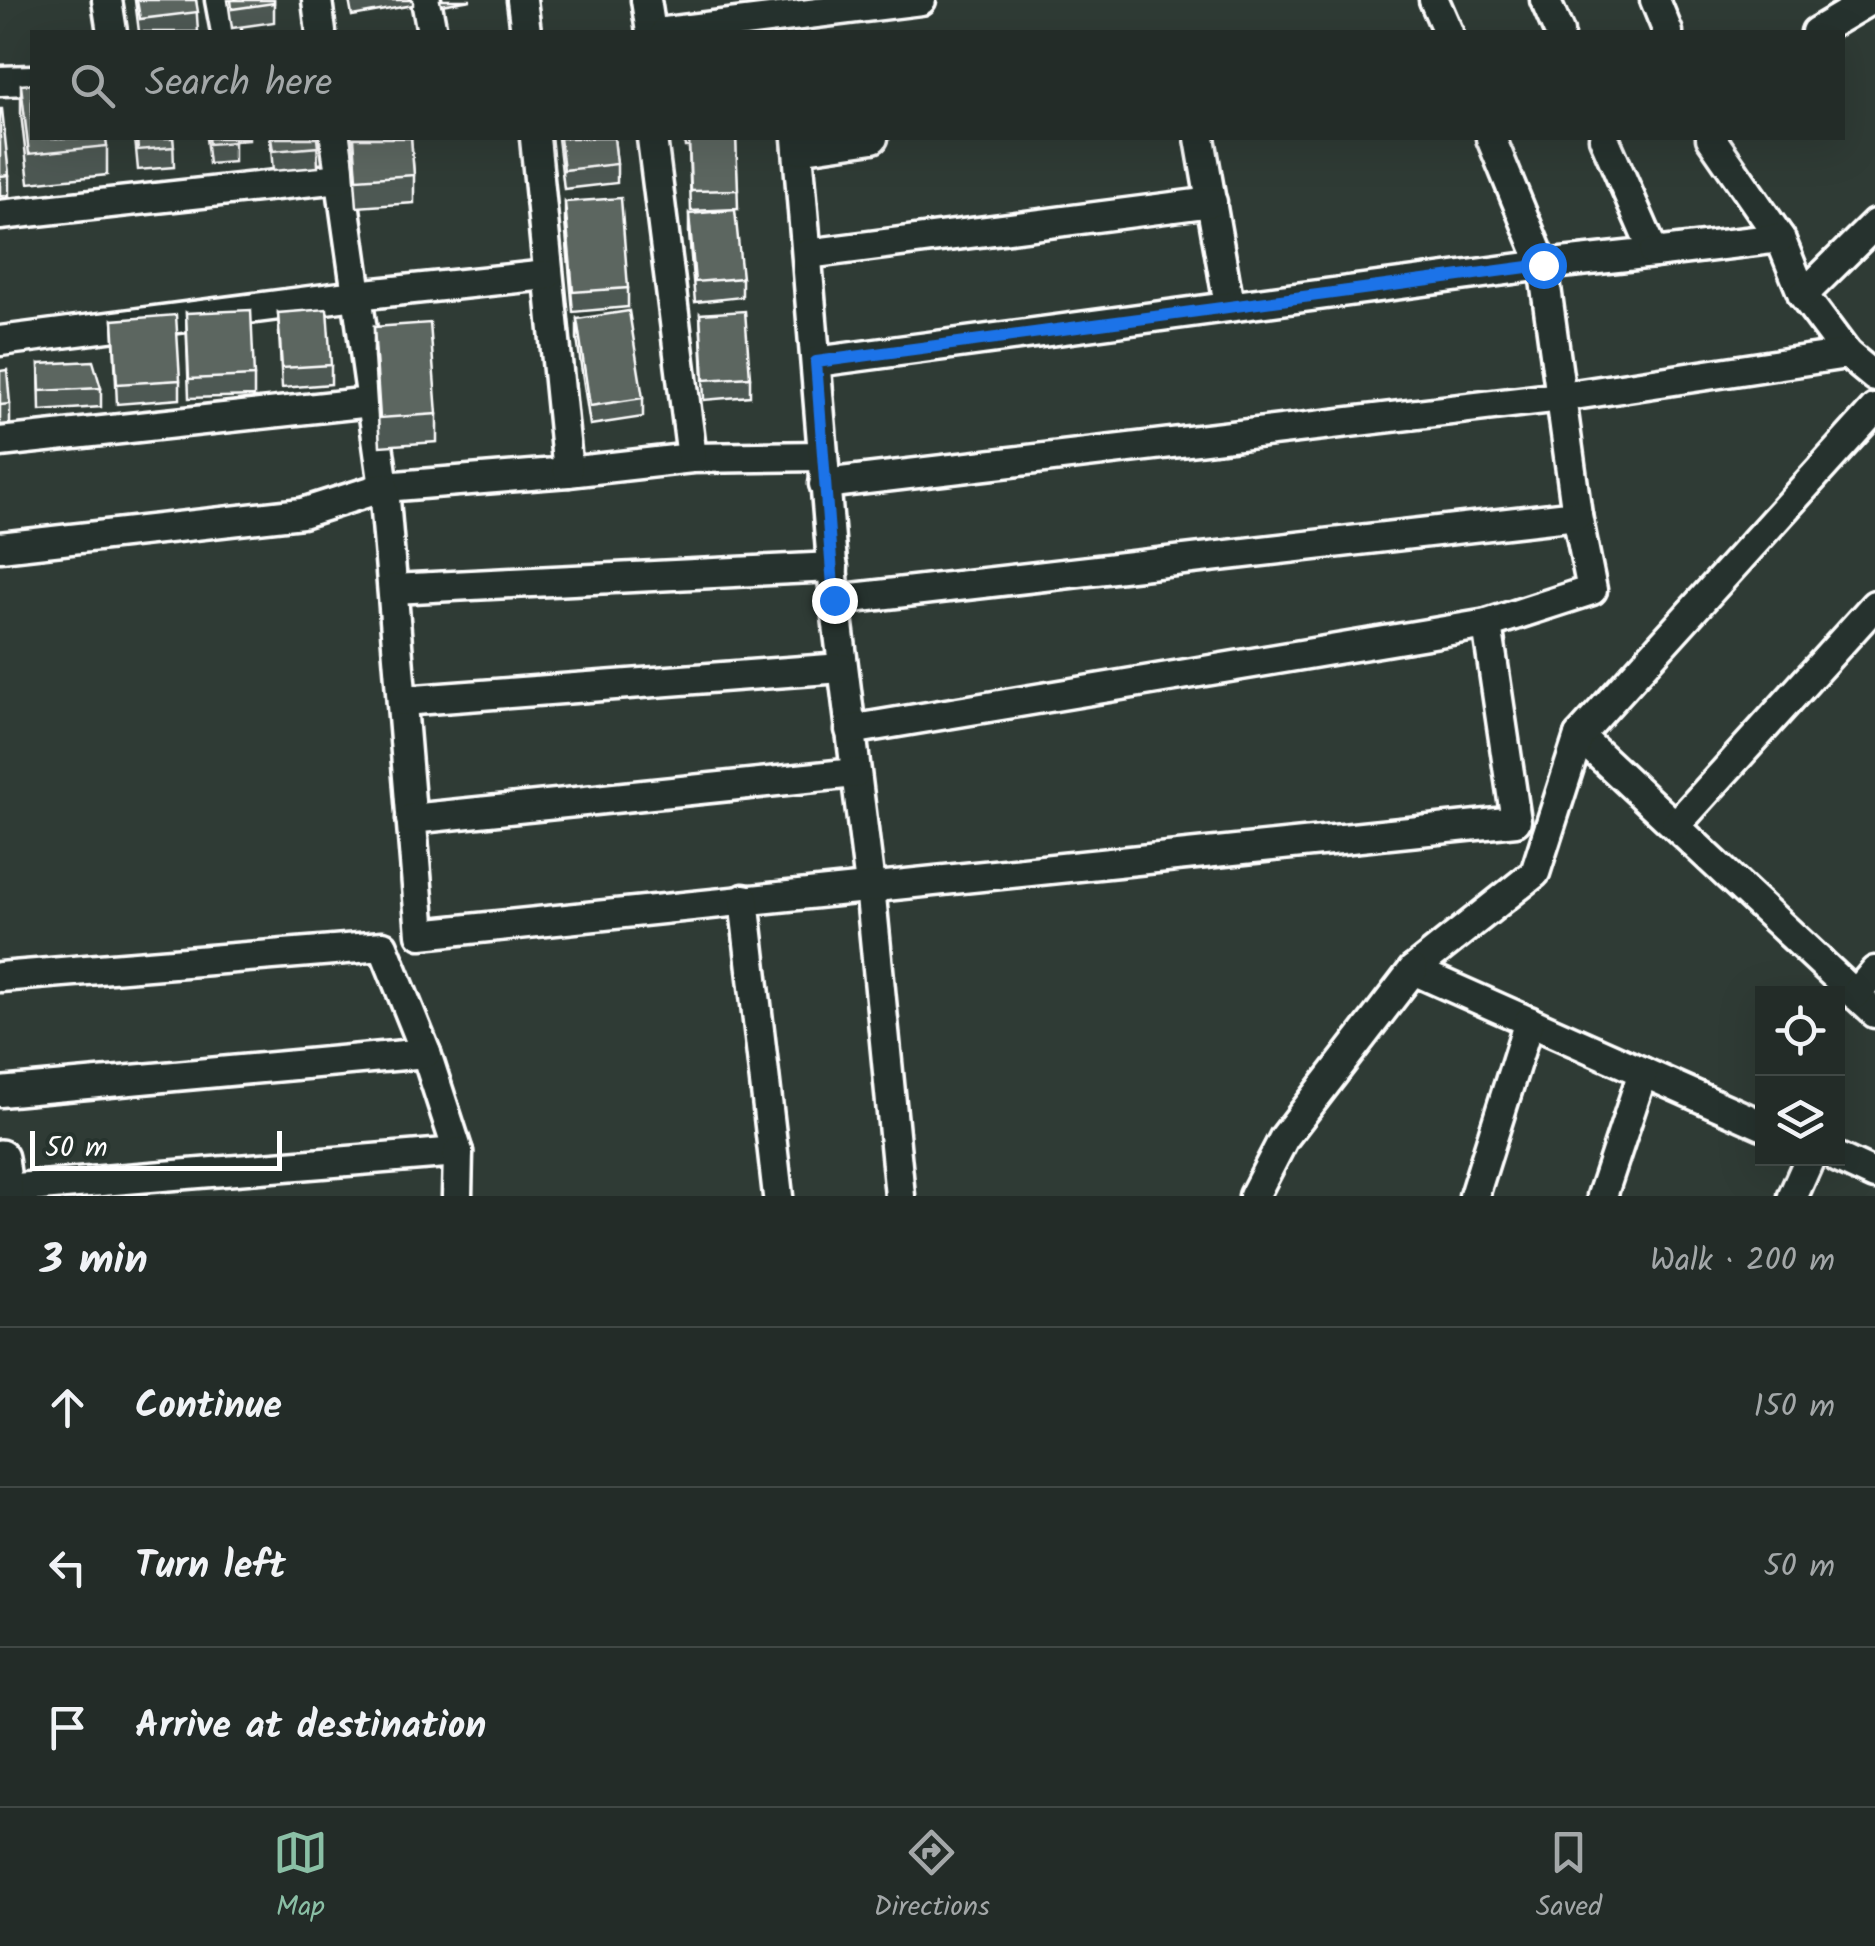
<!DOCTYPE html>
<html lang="en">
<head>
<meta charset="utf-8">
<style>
  body { margin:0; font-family:Kalam,sans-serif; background:#2b3430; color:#f1f3f6 }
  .controls { position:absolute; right:30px; bottom:30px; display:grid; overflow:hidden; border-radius:0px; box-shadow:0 10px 40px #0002 }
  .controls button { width:90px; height:90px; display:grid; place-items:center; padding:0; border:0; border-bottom:2px solid #404845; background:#232c28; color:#f1f3f6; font:50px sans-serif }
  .scale { position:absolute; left:30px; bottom:25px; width:252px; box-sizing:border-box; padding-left:10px; border:5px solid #fff; border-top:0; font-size:28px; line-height:35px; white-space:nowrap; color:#fff; -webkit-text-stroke:8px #26332d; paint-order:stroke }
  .stop { position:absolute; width:30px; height:30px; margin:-22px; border:8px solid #1a73e8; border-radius:50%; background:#fff }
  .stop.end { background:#1a73e8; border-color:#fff; box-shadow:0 2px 10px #0008 }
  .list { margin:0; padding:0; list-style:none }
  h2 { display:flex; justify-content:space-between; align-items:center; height:130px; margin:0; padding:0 40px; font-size:42px }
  h2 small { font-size:32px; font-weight:400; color:#a3a7a8 }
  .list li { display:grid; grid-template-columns:65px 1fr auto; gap:30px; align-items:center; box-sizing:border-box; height:160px; padding:0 40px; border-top:2px solid #404845 }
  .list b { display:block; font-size:38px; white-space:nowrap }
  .list em { font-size:32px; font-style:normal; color:#a3a7a8 }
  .icon { flex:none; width:55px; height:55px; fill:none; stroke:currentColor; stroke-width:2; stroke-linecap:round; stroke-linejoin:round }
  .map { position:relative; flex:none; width:1875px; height:1196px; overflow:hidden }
  .search { position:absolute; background:#232c28; box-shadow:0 10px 40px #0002; left:30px; right:30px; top:30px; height:110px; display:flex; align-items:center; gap:25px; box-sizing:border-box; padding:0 35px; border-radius:0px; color:#a3a7a8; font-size:38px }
  .sheet { height:610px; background:#232c28 }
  nav { display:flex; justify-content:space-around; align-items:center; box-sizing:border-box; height:140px; border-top:2px solid #404845; background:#232c28; font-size:28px; color:#a3a7a8 }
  nav a { display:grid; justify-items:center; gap:5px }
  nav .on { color:#8abfa5 }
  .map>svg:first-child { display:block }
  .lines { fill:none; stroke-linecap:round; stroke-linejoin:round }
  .minor-casing { stroke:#fff; stroke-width:35 }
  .tertiary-casing { stroke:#fff; stroke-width:42 }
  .minor { stroke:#26332d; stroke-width:28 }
  .tertiary { stroke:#26332d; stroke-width:35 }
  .wall { fill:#4e5853; stroke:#fff; stroke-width:2.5 }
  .building { fill:#5b6661; stroke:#fff; stroke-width:2.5 }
  .route { stroke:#1a73e8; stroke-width:12 }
</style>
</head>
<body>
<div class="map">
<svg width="1875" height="1196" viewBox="0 0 1875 1196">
  <rect width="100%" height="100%" fill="#2f3b35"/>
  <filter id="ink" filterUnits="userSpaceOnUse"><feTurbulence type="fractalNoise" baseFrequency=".01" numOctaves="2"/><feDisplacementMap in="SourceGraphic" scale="20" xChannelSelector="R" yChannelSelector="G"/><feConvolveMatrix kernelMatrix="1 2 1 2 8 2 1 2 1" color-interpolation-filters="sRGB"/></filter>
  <g filter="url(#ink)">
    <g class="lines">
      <defs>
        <g id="minor">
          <polyline points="107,0 112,32"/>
          <polyline points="220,0 226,32"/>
          <polyline points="317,0 321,32"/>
          <polyline points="426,0 432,32"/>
          <polyline points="522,0 526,32"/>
          <polyline points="646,0 651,32"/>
          <polyline points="1434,0 1448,32"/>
          <polyline points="1545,0 1559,32"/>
          <polyline points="1655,0 1668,32"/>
          <polyline points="665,32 921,0"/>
          <polyline points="1816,32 1870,0"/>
          <polyline points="0,81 32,80"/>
          <polyline points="335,138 384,487 568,472 692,458 823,456"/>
          <polyline points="535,138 568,472"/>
          <polyline points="652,138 692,458"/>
          <polyline points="797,138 835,600 870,886 900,1196"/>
          <polyline points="1200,138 1229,305"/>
          <polyline points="1491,138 1543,265 1654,253 1604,138"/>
          <polyline points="1711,138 1780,238 1803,295 1847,354 1875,377"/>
          <polyline points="798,149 873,138"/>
          <polyline points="0,215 340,178"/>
          <polyline points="1654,253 1780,238"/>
          <polyline points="807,254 1212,202"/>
          <polyline points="1803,295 1875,224"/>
          <polyline points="0,341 356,295 547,275"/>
          <polyline points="816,362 1543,265 1577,515 1592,590 1487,624"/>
          <polyline points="0,442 371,402"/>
          <polyline points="824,484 1561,397 1847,354"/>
          <polyline points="0,547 302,513 384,487 421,934 1516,821 1487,624 850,730"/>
          <polyline points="393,589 833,567"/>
          <polyline points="835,600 1577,515"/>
          <polyline points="402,701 842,668"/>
          <polyline points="1579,736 1875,1013"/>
          <polyline points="411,819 855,773"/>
          <polyline points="1676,825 1875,605"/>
          <polyline points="744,899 778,1196"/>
          <polyline points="0,977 383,946 426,1053 458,1152 4,1189"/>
          <polyline points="1855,995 1875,971"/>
          <polyline points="0,1092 426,1053"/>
          <polyline points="1762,1125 1413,970 1535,873 1579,736 1875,409"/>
          <polyline points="1838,1158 1875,1175"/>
          <polyline points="457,1196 458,1152"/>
          <polyline points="1254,1196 1284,1138 1413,970"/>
          <polyline points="1474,1196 1529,1021"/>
          <polyline points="1602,1196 1643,1072"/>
          <polyline points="1793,1196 1810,1158"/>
        </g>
        <polyline id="tertiary" points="0,1158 5,1196"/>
      </defs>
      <use href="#minor" class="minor-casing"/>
      <use href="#tertiary" class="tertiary-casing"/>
      <use href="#minor" class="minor"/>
      <use href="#tertiary" class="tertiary"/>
    </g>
    <g class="wall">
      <polygon points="135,0 196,0 198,32 139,32"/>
      <polygon points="228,0 274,0 274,22 232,28"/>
      <polygon points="349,0 413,0 413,5 352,16"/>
      <polygon points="440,0 471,0 441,5"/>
      <polygon points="21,85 107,146 107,175 29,183 21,114"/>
      <polygon points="0,109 9,175 9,195 0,196"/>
      <polygon points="135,138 173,138 174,167 138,170"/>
      <polygon points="206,138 249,138 249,140 234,141 234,162 209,164"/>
      <polygon points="270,138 317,138 318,167 273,171"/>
      <polygon points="352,138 411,138 414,175 414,203 357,207"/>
      <polygon points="558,138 614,138 617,164 617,183 564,189"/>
      <polygon points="684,138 736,138 738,209 691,211 689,147 685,147"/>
      <polygon points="565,202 628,288 628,307 573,312 565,222"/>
      <polygon points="689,214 742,278 742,297 695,302 689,234"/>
      <polygon points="186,313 254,376 254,396 189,398"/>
      <polygon points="278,313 331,365 331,384 282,388"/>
      <polygon points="700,314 750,377 750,396 704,400"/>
      <polygon points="577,319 643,398 643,417 590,425 577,339"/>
      <polygon points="113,320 180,380 180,399 117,404"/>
      <polygon points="374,327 437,414 437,442 380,446 374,356"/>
      <polygon points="39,364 101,388 101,407 40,411"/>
      <polygon points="0,371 10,404 10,424 0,425"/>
    </g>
    <g class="building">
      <polygon points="137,0 196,0 198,12 140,19"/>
      <polygon points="231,0 274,0 274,3 232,9"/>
      <polygon points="32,84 32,138 106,138 107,146 29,154 21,85"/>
      <polygon points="0,109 2,109 9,175 0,176"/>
      <polygon points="137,138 173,138 174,147 138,150"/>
      <polygon points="208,138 234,138 234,142 209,144"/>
      <polygon points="271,138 317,138 318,147 273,151"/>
      <polygon points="354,138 411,138 414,175 357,179"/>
      <polygon points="560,138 614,138 617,164 564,170"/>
      <polygon points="689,138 736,138 738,190 691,191"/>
      <polygon points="621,198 628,288 573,292 565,202"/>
      <polygon points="735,210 742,278 695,282 689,214"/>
      <polygon points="327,309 331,365 282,368 278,313"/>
      <polygon points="251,310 254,376 189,379 186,313"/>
      <polygon points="629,311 643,398 590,406 577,319"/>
      <polygon points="745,311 750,377 704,380 700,314"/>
      <polygon points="176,315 180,380 117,384 113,320"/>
      <polygon points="430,323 437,414 380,418 374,327"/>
      <polygon points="93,361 101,388 40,391 39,364"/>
      <polygon points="7,370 10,404 0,405 0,371"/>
    </g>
  </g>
  <g class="lines" filter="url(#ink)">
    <polyline class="route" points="834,600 816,362 1543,265"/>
  </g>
</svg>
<div class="controls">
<button><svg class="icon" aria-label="locate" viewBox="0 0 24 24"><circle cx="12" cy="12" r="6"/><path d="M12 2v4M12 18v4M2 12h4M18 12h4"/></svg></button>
<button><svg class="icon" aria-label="layers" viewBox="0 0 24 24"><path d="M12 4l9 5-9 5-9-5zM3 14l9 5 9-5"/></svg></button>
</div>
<div class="scale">50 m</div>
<div class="stop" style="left:1543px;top:265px"></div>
<div class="stop end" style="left:834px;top:600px"></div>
<div class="search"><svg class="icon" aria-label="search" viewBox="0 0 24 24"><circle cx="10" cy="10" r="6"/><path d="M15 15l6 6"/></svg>Search here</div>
</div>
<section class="sheet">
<h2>3 min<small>Walk · 200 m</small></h2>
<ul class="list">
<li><svg class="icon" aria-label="ahead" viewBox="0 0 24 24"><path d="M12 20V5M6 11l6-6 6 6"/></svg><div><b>Continue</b></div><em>150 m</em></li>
<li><svg class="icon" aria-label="left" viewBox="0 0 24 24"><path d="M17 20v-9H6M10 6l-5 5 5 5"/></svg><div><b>Turn left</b></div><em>50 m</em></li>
<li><svg class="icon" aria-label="arrive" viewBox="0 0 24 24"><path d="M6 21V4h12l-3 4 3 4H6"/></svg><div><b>Arrive at destination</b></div></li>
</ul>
</section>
<nav>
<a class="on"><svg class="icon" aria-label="map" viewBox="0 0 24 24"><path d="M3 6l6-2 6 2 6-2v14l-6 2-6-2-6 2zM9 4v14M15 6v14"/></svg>Map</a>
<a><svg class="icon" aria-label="directions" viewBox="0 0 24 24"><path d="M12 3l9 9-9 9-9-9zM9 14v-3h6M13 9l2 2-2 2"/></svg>Directions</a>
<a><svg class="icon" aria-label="saved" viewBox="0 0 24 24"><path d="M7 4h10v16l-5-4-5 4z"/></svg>Saved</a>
</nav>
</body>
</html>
